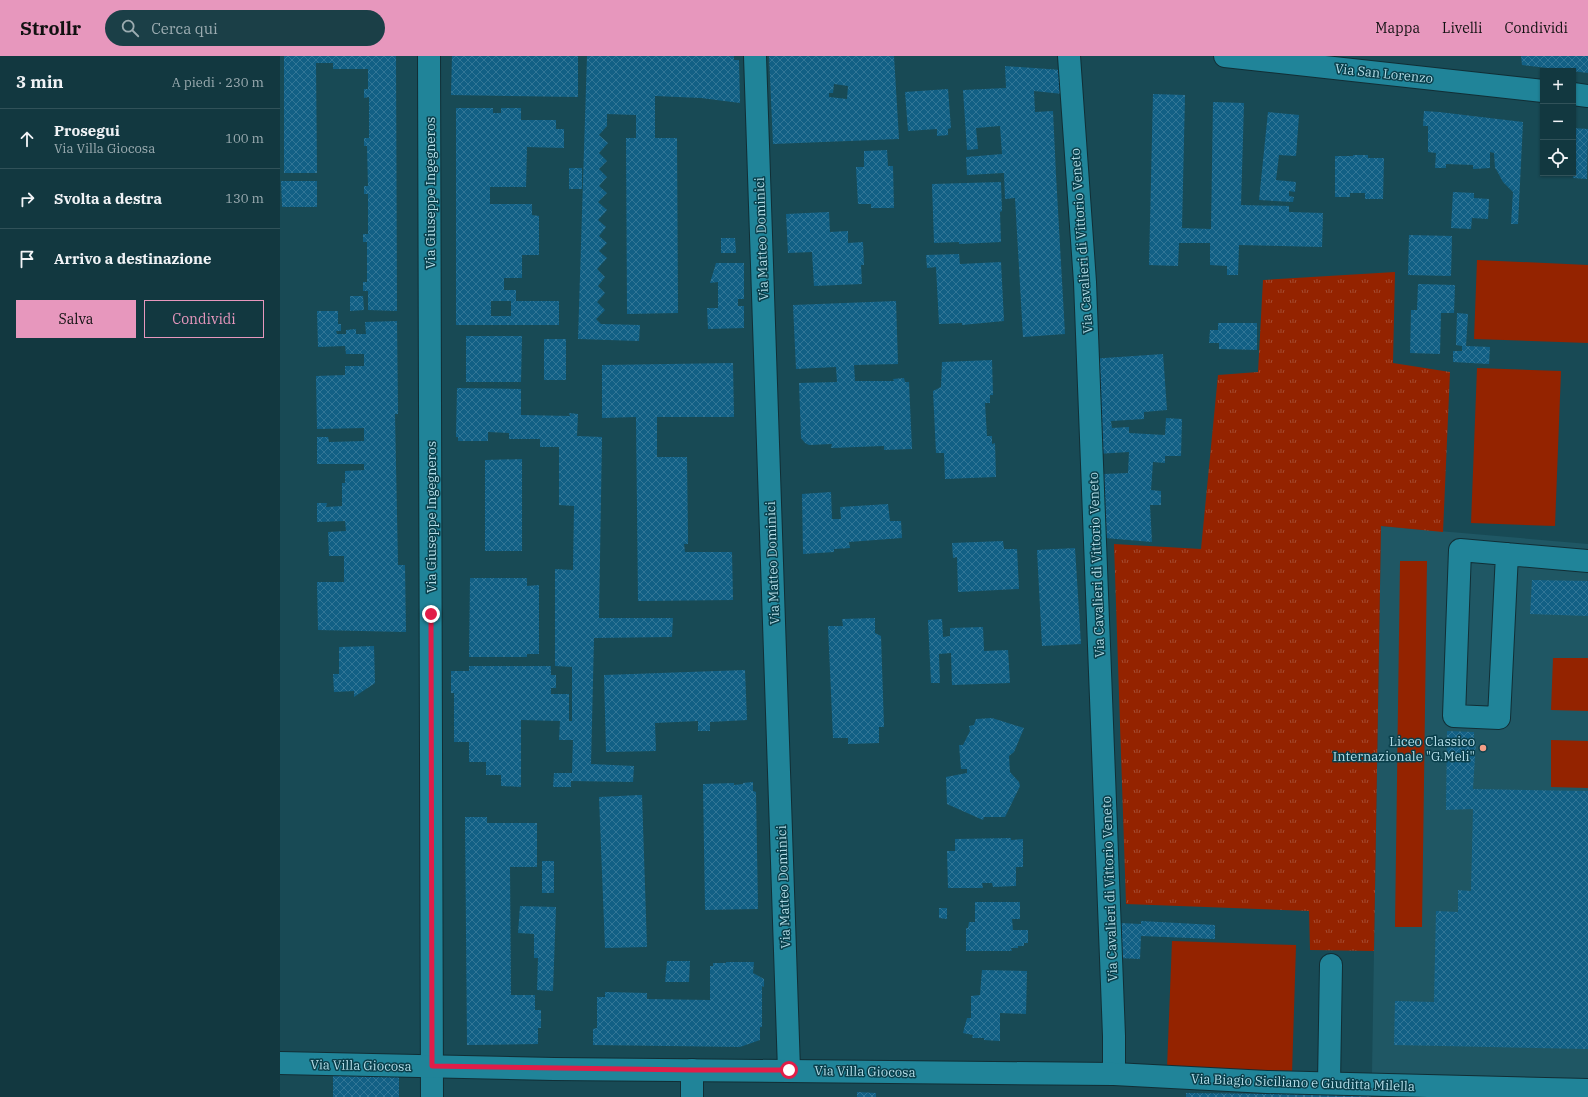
<!DOCTYPE html>
<html lang="it">
<head>
<meta charset="utf-8">
<style>
  body { margin:0; font-family:"IBM Plex Serif",serif; background:#1b3f47; color:#f1f3f6 }
  .controls { position:absolute; right:12px; top:12px; display:grid; overflow:hidden; border-radius:0px; box-shadow:0 1px 3px #0004 }
  .controls button { width:36px; height:36px; display:grid; place-items:center; padding:0; border:0; border-bottom:1px solid #315259; background:#123840; color:#f1f3f6; font:20px sans-serif }
  .stop { position:absolute; width:12px; height:12px; margin:-9px; border:3px solid #e11d48; border-radius:50%; background:#fff }
  .stop.end { background:#e11d48; border-color:#fff; box-shadow:0 1px 4px #0008 }
  .list { margin:0; padding:0; list-style:none }
  h2 { display:flex; justify-content:space-between; align-items:center; height:52px; margin:0; padding:0 16px; font-size:17px }
  h2 small { font-size:13px; font-weight:400; color:#9cacb1 }
  .list li { display:grid; grid-template-columns:26px 1fr auto; gap:12px; align-items:center; box-sizing:border-box; height:60px; padding:0 16px; border-top:1px solid #315259 }
  .list b { display:block; font-size:15px; white-space:nowrap }
  .list p { margin:0; font-size:13px; white-space:nowrap; color:#9cacb1 }
  .list em { font-size:13px; font-style:normal; color:#9cacb1 }
  .actions { display:flex; gap:8px; padding:12px 16px }
  .actions a { flex:1; padding:9px 0; border:1px solid #e797bd; border-radius:0px; text-align:center; font-size:14px; color:#e797bd }
  .actions .main { background:#e797bd; color:#111 }
  .icon { flex:none; width:22px; height:22px; fill:none; stroke:currentColor; stroke-width:2; stroke-linecap:round; stroke-linejoin:round }
  .map { position:relative; flex:none; width:1308px; height:1041px; overflow:hidden }
  header { display:flex; align-items:center; gap:24px; box-sizing:border-box; height:56px; padding:0 20px; background:#e797bd; color:#111 }
  header strong { font-size:19px }
  nav { display:flex; gap:22px; margin-inline-start:auto; font-size:14px }
  .search { width:280px; height:36px; background:#1b3f47; display:flex; align-items:center; gap:10px; box-sizing:border-box; padding:0 14px; border-radius:22px; color:#9cacb1; font-size:15px }
  main { display:flex }
  aside { flex:1; background:#123840 }
  .map>svg:first-child { display:block }
  .built { fill:#1f5764 }
  .grass { fill:url(#grass-tufts) }
  .garden { fill:#942300 }
  .building { fill:url(#building-cross-hatch); fill-rule:evenodd }
  .lines { fill:none; stroke-linecap:round; stroke-linejoin:round }
  .minor-casing { stroke:#112e35; stroke-width:24 }
  .minor { stroke:#208499; stroke-width:22 }
  .route { stroke:#e11d48; stroke-width:5 }
  .poi-dot { fill:#f49e87; stroke:#0a3f4b; stroke-width:1.5 }
  .labels { text-anchor:middle; stroke-width:3; stroke-linejoin:round; paint-order:stroke }
  .street-label { font-size:13px; fill:#b3dde8; stroke:#0a3f4b }
  .poi-label { font-size:13px; fill:#b3dde8; stroke:#0a3f4b; text-anchor:end }
</style>
</head>
<body>
<header>
<strong>Strollr</strong>
<div class="search"><svg class="icon" aria-label="search" viewBox="0 0 24 24"><circle cx="10" cy="10" r="6"/><path d="M15 15l6 6"/></svg>Cerca qui</div>
<nav><a>Mappa</a><a>Livelli</a><a>Condividi</a></nav>
</header>
<main>
<aside>
<h2>3 min<small>A piedi · 230 m</small></h2>
<ul class="list">
<li><svg class="icon" aria-label="ahead" viewBox="0 0 24 24"><path d="M12 20V5M6 11l6-6 6 6"/></svg><div><b>Prosegui</b><p>Via Villa Giocosa</p></div><em>100 m</em></li>
<li><svg class="icon" aria-label="right" viewBox="0 0 24 24"><path d="M7 20v-9h11M14 6l5 5-5 5"/></svg><div><b>Svolta a destra</b></div><em>130 m</em></li>
<li><svg class="icon" aria-label="arrive" viewBox="0 0 24 24"><path d="M6 21V4h12l-3 4 3 4H6"/></svg><div><b>Arrivo a destinazione</b></div></li>
</ul>
<div class="actions"><a class="main">Salva</a><a>Condividi</a></div>
</aside>
<div class="map">
<svg width="1308" height="1041" viewBox="0 0 1308 1041">
  <defs>
    <pattern id="grass-tufts" width="24" height="20" patternUnits="userSpaceOnUse"><rect width="24" height="20" fill="#942300"/><path d="M3 7l-1-3M5 7V3M7 7l1-3M15 17l-1-3M17 17v-4M19 17l1-3" fill="none" stroke="#a54d32"/></pattern>
    <pattern id="building-cross-hatch" width="8" height="8" patternUnits="userSpaceOnUse"><rect width="8" height="8" fill="#126085"/><path d="M0 0l8 8M0 8l8-8" fill="none" stroke="#327696"/></pattern>
  </defs>
  <rect width="100%" height="100%" fill="#184a55"/>
  <polygon class="built" points="1101,470 1308,488 1308,1025 1092,1017"/>
  <polygon class="grass" points="1115,216 1113,307 1170,316 1163,476 1101,470 1094,895 1030,894 1029,855 846,848 834,488 921,493 938,319 978,316 983,224"/>
  <g class="garden">
    <polygon points="1197,204 1308,209 1308,287 1194,283"/>
    <polygon points="1197,312 1281,315 1275,470 1191,467"/>
    <polygon points="1120,505 1147,505 1142,871 1115,871"/>
    <polygon points="1273,602 1308,602 1308,655 1271,654"/>
    <polygon points="1271,684 1308,685 1308,732 1271,731"/>
    <polygon points="892,885 1016,889 1012,1017 887,1012"/>
  </g>
  <g class="building">
    <polygon points="4,0 116,0 117,255 88,254 88,235 83,235 83,226 87,226 87,186 83,186 83,178 88,178 88,138 84,138 84,130 88,130 87,90 84,90 84,82 89,82 89,41 84,42 84,33 88,33 88,13 53,13 53,7 36,7 37,117 4,117"/>
    <polygon points="172,0 298,0 298,41 171,39"/>
    <polygon points="307,0 454,0 454,4 459,4 460,47 421,42 375,40 375,82 397,82 398,257 347,258 346,82 356,82 356,59 327,58 327,70 319,79 328,87 319,97 327,105 319,113 327,121 319,130 327,137 318,146 327,154 318,164 326,171 319,180 327,187 319,195 327,202 317,213 325,221 318,230 325,237 317,246 325,254 316,263 321,268 360,269 359,285 298,283"/>
    <path d="M489,0h125l5,83 -126,5zM554,28l14,2 -1,13 -18,-2v-4h4z"/>
    <polygon points="1241,0 1308,0 1308,17 1242,9"/>
    <polygon points="725,10 782,14 783,38 754,35 755,56 773,55 776,119 785,278 743,281 735,142 725,143 724,117 687,119 686,101 722,98 720,70 696,72 698,93 687,94 683,34 726,32"/>
    <polygon points="668,33 671,72 668,73 668,79 657,80 657,73 628,75 625,36"/>
    <polygon points="873,38 905,39 902,172 931,173 933,46 964,47 961,149 1009,150 1009,156 1043,157 1042,191 959,189 958,219 947,219 947,210 930,209 930,187 899,187 898,210 869,209"/>
    <path d="M176,52h37v5h8v-5h20v12h35v9h8v19l-37,-1 -1,40h-36v17h42v11l7,1v39h-17v23h-18v12h12v11h43v24h-103zM211,245h20v15h-20z"/>
    <polygon points="1144,55 1159,56 1243,66 1238,168 1231,168 1233,136 1223,126 1216,113 1215,112 1214,97 1210,96 1210,112 1193,113 1193,109 1166,108 1166,112 1155,112 1156,97 1148,96 1148,70 1143,70"/>
    <polygon points="988,56 1019,59 1016,100 999,99 996,124 1016,126 1015,136 1009,135 1009,140 1014,141 1013,146 979,144"/>
    <polygon points="1293,72 1308,73 1307,123 1293,122 1294,103 1293,103"/>
    <polygon points="607,94 608,110 613,110 614,152 591,152 591,148 578,148 576,111 584,111 584,95"/>
    <polygon points="1073,99 1088,99 1088,102 1104,102 1103,143 1085,143 1085,137 1070,137 1070,141 1055,141 1055,100 1073,100"/>
    <rect x="289" y="112" width="13" height="21"/>
    <polygon points="1,125 37,125 37,151 2,151"/>
    <polygon points="721,126 722,155 720,156 721,186 679,188 679,186 654,187 652,128"/>
    <polygon points="1173,136 1194,137 1194,142 1209,143 1208,163 1192,162 1191,173 1171,172"/>
    <polygon points="549,156 550,176 568,175 568,187 583,186 584,209 581,209 582,228 534,230 532,196 508,197 506,158"/>
    <polygon points="1129,179 1172,180 1171,220 1128,219"/>
    <polygon points="441,182 455,182 456,197 441,197"/>
    <polygon points="679,198 680,208 721,206 724,265 682,269 682,267 659,268 656,211 647,212 646,199"/>
    <polygon points="436,207 464,207 464,243 458,243 458,250 464,250 464,272 428,273 427,252 438,252 438,226 430,227"/>
    <polygon points="1138,228 1175,229 1174,257 1161,257 1160,298 1130,297 1131,254 1137,254"/>
    <polygon points="70,240 83,240 84,254 70,255"/>
    <polygon points="616,245 618,308 574,309 575,325 614,325 613,323 624,322 625,326 629,326 632,393 604,394 604,390 551,392 552,388 529,389 525,387 521,382 519,327 557,326 556,311 516,313 513,249"/>
    <polygon points="37,255 58,255 58,268 61,268 61,275 56,275 57,278 66,278 66,274 76,273 76,278 86,278 85,266 117,265 118,358 115,358 118,509 125,509 126,576 38,574 37,526 64,526 64,500 49,500 48,476 66,475 65,465 37,466 37,447 47,447 46,451 62,450 62,427 65,427 65,415 84,414 84,408 37,408 37,381 48,381 49,386 84,385 84,372 37,373 36,320 65,319 65,310 84,310 84,298 66,298 65,290 38,291"/>
    <polygon points="1177,257 1188,258 1186,290 1210,291 1209,308 1173,306 1173,295 1182,295 1182,290 1176,289"/>
    <polygon points="938,267 977,267 977,294 939,293 939,287 929,287 930,274 938,274"/>
    <polygon points="186,280 242,280 241,326 186,326"/>
    <rect x="264" y="283" width="22" height="41"/>
    <polygon points="883,298 887,354 864,356 864,363 831,365 832,372 849,371 849,377 885,379 886,362 902,363 901,400 885,400 885,407 873,406 871,434 881,435 881,449 870,449 872,486 825,482 824,418 848,417 849,396 817,398 810,303"/>
    <polygon points="712,304 713,339 710,339 710,347 705,347 707,380 712,380 712,388 715,387 716,421 665,423 664,397 656,397 653,335 661,331 662,306"/>
    <polygon points="453,307 454,361 377,361 377,401 407,401 408,488 404,488 405,496 452,496 453,544 358,545 356,361 322,362 322,309"/>
    <polygon points="177,332 241,333 241,359 290,360 289,357 298,358 297,380 322,381 319,562 393,562 392,581 314,582 311,708 354,710 353,726 291,725 291,731 273,731 274,717 292,717 293,684 279,684 280,665 241,664 241,731 221,730 221,719 206,719 206,706 189,706 189,686 174,686 174,637 171,637 171,615 189,615 189,610 271,610 271,619 276,619 276,632 271,632 271,638 289,638 289,665 292,665 292,611 275,610 275,513 293,514 294,450 279,449 279,391 260,391 260,383 229,383 229,377 208,376 208,385 178,385 178,381 176,381"/>
    <polygon points="242,403 242,495 205,495 205,404"/>
    <polygon points="551,436 552,463 561,463 560,451 608,448 610,465 621,465 622,482 569,486 570,492 554,493 554,496 523,498 522,438"/>
    <polygon points="723,485 724,493 737,493 739,533 678,536 677,501 673,502 672,487"/>
    <polygon points="795,492 801,588 762,590 757,494"/>
    <polygon points="190,522 247,522 247,530 259,529 259,598 247,598 247,601 189,601"/>
    <polygon points="1252,524 1308,525 1308,560 1250,558"/>
    <polygon points="595,562 595,577 601,580 604,671 599,671 599,687 568,688 568,682 553,682 548,570 563,570 562,563"/>
    <polygon points="662,563 663,581 670,580 670,572 703,571 704,595 728,594 730,627 672,629 671,597 659,598 660,627 651,627 648,564"/>
    <polygon points="94,590 95,627 74,641 74,635 54,636 53,618 59,618 59,591"/>
    <polygon points="465,614 467,664 430,666 430,675 418,675 418,665 375,667 376,695 326,696 324,619"/>
    <polygon points="712,662 744,672 734,696 729,700 730,716 739,726 740,730 725,761 704,761 703,764 667,748 666,721 687,717 687,713 681,713 679,689 683,689 690,675 689,670 694,669 696,663"/>
    <polygon points="1167,675 1194,676 1194,684 1196,684 1193,733 1308,735 1308,993 1114,989 1115,945 1154,946 1156,855 1178,856 1178,834 1191,835 1193,753 1166,754"/>
    <polygon points="473,726 473,735 476,736 478,853 425,854 423,728 454,727 454,729 463,728 463,727"/>
    <polygon points="359,739 362,739 367,891 325,892 319,741"/>
    <polygon points="185,761 207,761 207,767 257,767 257,811 230,811 231,939 255,939 255,954 261,954 261,972 258,972 258,988 187,989"/>
    <polygon points="731,782 731,784 743,783 743,811 736,811 736,830 713,831 712,827 702,827 703,832 668,832 667,795 675,795 675,783"/>
    <rect x="262" y="805" width="12" height="32"/>
    <polygon points="695,846 740,846 740,863 732,863 733,874 748,874 748,887 744,887 744,890 738,890 738,892 731,892 732,895 686,895 686,872 688,872 689,866 695,866"/>
    <polygon points="240,850 276,851 273,935 257,934 258,902 254,902 254,878 238,877"/>
    <polygon points="659,852 667,852 667,863 659,862"/>
    <polygon points="861,865 935,869 935,883 861,880 860,903 839,902 840,867 861,868"/>
    <polygon points="387,905 410,905 409,926 385,926"/>
    <polygon points="446,906 474,906 473,917 484,923 484,931 482,930 482,971 480,971 480,984 460,991 313,989 313,973 317,972 317,941 325,941 325,936 367,937 367,943 430,944 430,910 433,910 433,907 446,907"/>
    <polygon points="702,914 747,915 746,958 720,957 720,985 704,984 704,982 692,982 693,979 683,977 687,962 691,962 691,940 700,939"/>
    <polygon points="53,1019 119,1020 119,1041 53,1041"/>
    <polygon points="577,1036 596,1037 596,1041 577,1041"/>
    <polygon points="906,1037 1091,1039 1091,1041 906,1041"/>
  </g>
  <g class="lines">
    <defs>
      <g id="minor">
        <polyline points="149,0 152,1041"/>
        <polyline points="475,0 509,1014"/>
        <polyline points="789,0 805,226 834,980 834,1018"/>
        <polyline points="945,0 1263,35"/>
        <polyline points="1293,38 1308,40"/>
        <polyline points="1227,498 1219,662 1174,660 1180,494 1308,505"/>
        <polyline points="0,1007 274,1013 834,1018 987,1026 1308,1034"/>
        <polyline points="1049,1027 1051,909"/>
        <polyline points="412,1041 412,1014"/>
      </g>
    </defs>
    <use href="#minor" class="minor-casing"/>
    <use href="#minor" class="minor"/>
  </g>
  <g class="lines">
    <polyline class="route" points="151,558 152,1010 412,1014 509,1014"/>
  </g>
  <circle class="poi-dot" cx="1203" cy="692" r="4"/>
  <g class="labels">
    <g class="street-label">
      <text transform="translate(1104 17) rotate(6)" y="5">Via San Lorenzo</text>
      <text transform="translate(150 137) rotate(-90)" y="5">Via Giuseppe Ingegneros</text>
      <text transform="translate(481 183) rotate(-92)" y="5">Via Matteo Dominici</text>
      <text transform="translate(801 185) rotate(-94)" y="5">Via Cavalieri di Vittorio Veneto</text>
      <text transform="translate(151 461) rotate(-90)" y="5">Via Giuseppe Ingegneros</text>
      <text transform="translate(492 507) rotate(-92)" y="5">Via Matteo Dominici</text>
      <text transform="translate(816 509) rotate(-92)" y="5">Via Cavalieri di Vittorio Veneto</text>
      <text transform="translate(503 831) rotate(-92)" y="5">Via Matteo Dominici</text>
      <text transform="translate(829 833) rotate(-92)" y="5">Via Cavalieri di Vittorio Veneto</text>
      <text transform="translate(81 1009) rotate(1)" y="5">Via Villa Giocosa</text>
      <text transform="translate(585 1015) rotate(1)" y="5">Via Villa Giocosa</text>
      <text transform="translate(1023 1026) rotate(2)" y="5">Via Biagio Siciliano e Giuditta Milella</text>
    </g>
    <g class="poi-label">
      <text x="1195" y="690">Liceo Classico<tspan x="1195" dy="15">Internazionale "G.Meli"</tspan></text>
    </g>
  </g>
</svg>
<div class="controls">
<button>+</button>
<button>−</button>
<button><svg class="icon" aria-label="locate" viewBox="0 0 24 24"><circle cx="12" cy="12" r="6"/><path d="M12 2v4M12 18v4M2 12h4M18 12h4"/></svg></button>
</div>
<div class="stop" style="left:509px;top:1014px"></div>
<div class="stop end" style="left:151px;top:558px"></div>
</div>
</main>
</body>
</html>
